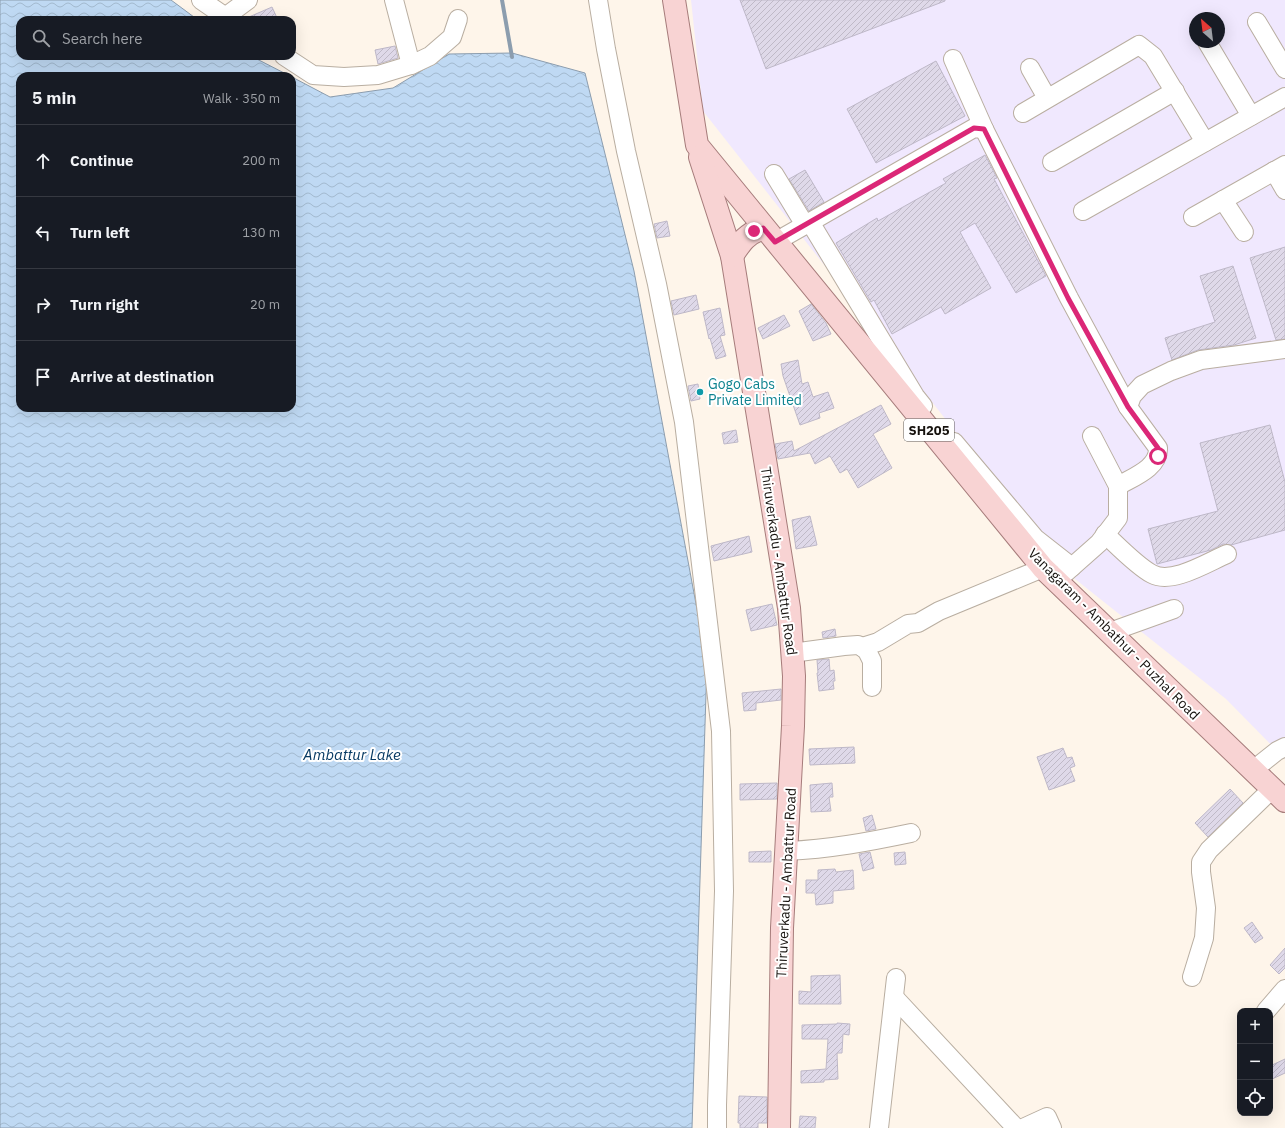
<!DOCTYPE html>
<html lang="en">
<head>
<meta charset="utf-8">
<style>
  body { margin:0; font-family:"IBM Plex Sans",sans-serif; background:#20242c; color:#f1f3f6 }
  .controls { position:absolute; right:12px; bottom:12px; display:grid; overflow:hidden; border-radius:8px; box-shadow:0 4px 16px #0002 }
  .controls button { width:36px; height:36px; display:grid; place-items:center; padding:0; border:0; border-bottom:1px solid #363941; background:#171b24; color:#f1f3f6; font:20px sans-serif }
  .compass { position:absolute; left:1189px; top:12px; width:36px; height:36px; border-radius:50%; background:#171b24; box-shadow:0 4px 16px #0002; rotate:332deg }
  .stop { position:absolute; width:12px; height:12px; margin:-9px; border:3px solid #db2777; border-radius:50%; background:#fff }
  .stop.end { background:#db2777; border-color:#fff; box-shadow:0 1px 4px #0008 }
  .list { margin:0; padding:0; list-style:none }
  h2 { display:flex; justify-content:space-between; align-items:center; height:52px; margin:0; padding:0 16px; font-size:17px }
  h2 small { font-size:13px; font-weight:400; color:#9ea1a6 }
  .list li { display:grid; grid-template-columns:26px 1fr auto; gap:12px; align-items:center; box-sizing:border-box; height:72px; padding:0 16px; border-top:1px solid #363941 }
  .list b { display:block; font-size:15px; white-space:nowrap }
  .list em { font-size:13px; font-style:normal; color:#9ea1a6 }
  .icon { flex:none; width:22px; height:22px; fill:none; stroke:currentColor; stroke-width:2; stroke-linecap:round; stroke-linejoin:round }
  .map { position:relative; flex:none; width:1285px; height:1128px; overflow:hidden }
  .search { position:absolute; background:#171b24; box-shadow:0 4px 16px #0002; left:16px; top:16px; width:280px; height:44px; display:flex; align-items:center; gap:10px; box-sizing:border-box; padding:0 14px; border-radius:12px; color:#9ea1a6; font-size:15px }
  .panel { position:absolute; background:#171b24; box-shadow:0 4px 16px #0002; left:16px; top:72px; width:280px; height:340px; border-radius:12px }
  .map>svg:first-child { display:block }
  .industrial { fill:#f0e8fe; fill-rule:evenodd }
  .water { fill:url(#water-waves); stroke:#8c9dae }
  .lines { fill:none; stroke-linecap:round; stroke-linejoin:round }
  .stream { stroke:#8c9dae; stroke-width:4 }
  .building { fill:url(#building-hatch); stroke:#beb8c8 }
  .minor-casing { stroke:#b9aea1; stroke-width:20 }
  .major-casing { stroke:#a67c7b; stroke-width:24 }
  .minor { stroke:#fff; stroke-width:18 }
  .major { stroke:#f8d3d3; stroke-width:22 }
  .route { stroke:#db2777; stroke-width:5 }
  .culture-dot { fill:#0f9aa8; stroke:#fff; stroke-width:1.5 }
  .labels { text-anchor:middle; stroke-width:4; stroke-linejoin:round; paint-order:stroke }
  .shield { fill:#fff; stroke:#5c5956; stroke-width:1 }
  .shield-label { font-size:13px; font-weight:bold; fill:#16120e }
  .culture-label { font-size:14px; fill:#0d838f; stroke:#fff; text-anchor:start }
  .street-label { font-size:14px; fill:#16120e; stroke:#fff }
  .water-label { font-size:15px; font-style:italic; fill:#063962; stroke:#fff }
</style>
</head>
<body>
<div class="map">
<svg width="1285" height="1128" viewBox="0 0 1285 1128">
  <defs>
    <pattern id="water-waves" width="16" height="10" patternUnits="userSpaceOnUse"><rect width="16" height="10" fill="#bfd9f3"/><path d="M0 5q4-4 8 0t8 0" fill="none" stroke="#a3b9cf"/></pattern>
    <pattern id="building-hatch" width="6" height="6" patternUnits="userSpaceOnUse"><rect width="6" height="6" fill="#dfd9e9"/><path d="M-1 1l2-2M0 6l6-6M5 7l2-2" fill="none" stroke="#bfb9c7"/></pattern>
  </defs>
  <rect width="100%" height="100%" fill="#fef5ea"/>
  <path class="industrial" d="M691,0h594v759l-59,-60 -161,-128 -362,-460zM1195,18h24v24h-24z"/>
  <polygon class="water" points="0,0 171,0 198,20 20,20 20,56 251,56 290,76 20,76 20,408 292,408 292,77 330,97 393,88 449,54 512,53 585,73 634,271 707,663 692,1128 0,1128"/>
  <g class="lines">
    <polyline class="stream" points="502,0 512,57"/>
  </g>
  <g class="building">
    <polygon points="740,0 945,0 945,1 766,69"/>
    <polygon points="272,7 278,20 242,20"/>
    <polygon points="395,46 398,58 378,64 375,50"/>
    <polygon points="936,61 965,116 876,163 847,109"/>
    <polygon points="985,155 997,178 994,179 1046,276 1016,293 975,223 960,232 991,288 945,314 941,307 892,334 874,300 871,302 836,243 877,218 878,221 946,183 943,179"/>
    <polygon points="805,170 824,202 809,211 789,179"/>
    <polygon points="667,221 670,236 657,238 654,224"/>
    <polygon points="1285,247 1285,339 1276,340 1250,258"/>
    <polygon points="1233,266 1256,338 1234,345 1198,350 1172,360 1165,338 1215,322 1200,276"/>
    <polygon points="696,295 699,309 674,315 671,301"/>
    <polygon points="811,304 826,323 831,334 813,341 799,311"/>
    <polygon points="720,308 725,335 720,336 726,356 716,359 710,338 709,339 703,312"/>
    <polygon points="784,315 790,326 763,339 758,328"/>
    <polygon points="798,360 802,384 808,382 813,397 828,392 834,408 819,413 820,418 800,425 783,376 781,364"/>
    <polygon points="698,384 700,399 691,401 688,386"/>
    <polygon points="881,405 891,424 873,434 892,468 858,488 847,469 840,473 830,456 815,464 810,453 778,459 775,444 792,441 794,451"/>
    <polygon points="1270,425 1285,482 1285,530 1231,545 1223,544 1211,550 1157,564 1148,529 1218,511 1200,443"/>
    <polygon points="736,430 738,442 724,444 722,433"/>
    <polygon points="810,516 817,545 796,549 792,520"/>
    <polygon points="749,536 752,552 714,561 711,546"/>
    <polygon points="772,604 777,625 751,631 746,610"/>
    <polygon points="835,629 836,636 823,638 822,632"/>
    <polygon points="829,659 830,671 834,670 835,681 833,681 834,689 819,691 817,673 818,673 817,660"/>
    <polygon points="781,689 781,700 756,703 756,710 744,711 742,693"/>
    <polygon points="854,747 855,763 810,765 809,749"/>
    <polygon points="1063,748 1067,758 1072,757 1075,766 1070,768 1075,781 1049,790 1037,757"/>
    <polygon points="777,783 777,799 740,800 740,784"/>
    <polygon points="832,783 833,797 829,797 831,811 811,812 810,785"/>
    <polygon points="1230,789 1243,803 1208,837 1195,823"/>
    <polygon points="872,815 876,829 866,831 863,818"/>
    <polygon points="771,851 771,862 749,862 749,852"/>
    <polygon points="870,852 874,868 863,871 859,854"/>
    <polygon points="905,852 906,864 895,865 894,853"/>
    <polygon points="835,869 836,872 853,870 854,889 833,891 833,903 816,905 815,893 806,893 806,880 818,880 818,870"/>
    <polygon points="1252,922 1263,938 1255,943 1244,928"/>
    <polygon points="1285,948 1285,968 1279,974 1270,965"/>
    <polygon points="840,975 841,1004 799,1004 799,991 811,992 811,976"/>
    <polygon points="837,1023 850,1024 849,1035 843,1034 842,1053 837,1053 838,1079 824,1080 824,1082 801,1083 801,1071 826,1069 828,1039 802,1039 802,1025 837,1024"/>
    <polygon points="1285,1059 1285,1073 1270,1080 1270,1066"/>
    <polygon points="739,1096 767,1097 767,1123 758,1123 758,1128 740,1128 740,1123 738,1123"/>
    <polygon points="800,1116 816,1117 815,1128 799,1128"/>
  </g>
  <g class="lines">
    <defs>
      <g id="minor">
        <polyline points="201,0 230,20"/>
        <polyline points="394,0 411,65"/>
        <polyline points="598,0 606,49 626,151 657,284 684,422 721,731 724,891 717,1105 717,1128"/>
        <polyline points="225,17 248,0"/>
        <polyline points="1257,22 1285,69"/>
        <polyline points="1207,42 1251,116"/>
        <polyline points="284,56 313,75 344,77 378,75 411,65 430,56 452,37 458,19"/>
        <polyline points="1030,68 1047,98"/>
        <polyline points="1023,113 1139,45 1153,56 1205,142"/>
        <polyline points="984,129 1069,298 1128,407"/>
        <polyline points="1052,162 1175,91"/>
        <polyline points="1274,171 1285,190"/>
        <polyline points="774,174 805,225 967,132 974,128 984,129 953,59"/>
        <polyline points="1223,200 1244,232"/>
        <polyline points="1083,211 1285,97"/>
        <polyline points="1193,217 1285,165"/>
        <polyline points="810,222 915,396 923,406"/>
        <polyline points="775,242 805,225"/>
        <polyline points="954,442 1035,538 1072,567"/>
        <path d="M1118,486c15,-9 41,-18 40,-38l-30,-41 4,-11 10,-11 29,-14 30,-11 84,-11"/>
        <path d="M1105,534c13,12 32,32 47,40 20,11 56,-12 75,-20"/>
        <polyline points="1064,574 1099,543 1118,518 1118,486 1092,436"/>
        <polyline points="1110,632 1174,609"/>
        <polyline points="862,647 878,642 908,624 918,623 939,611 1043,568"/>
        <polyline points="792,653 844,646 858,645 862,647 867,651 872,661 872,687"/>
        <polyline points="1253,770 1277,751 1285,747"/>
        <path d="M787,851c43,-2 81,-9 124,-18"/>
        <polyline points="1192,977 1204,938 1206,908 1201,872 1201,862 1209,850 1272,789"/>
        <polyline points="894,997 1016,1128"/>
        <polyline points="1266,1011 1285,989"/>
        <polyline points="879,1128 896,978"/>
        <polyline points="1023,1128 1047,1117 1052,1128"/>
      </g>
      <g id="major">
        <polyline points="674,0 697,145 1043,568 1285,801"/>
        <polyline points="700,157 732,256 789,608 794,676 793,726 782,928 779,1128"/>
        <path d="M732,256c9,-14 14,-22 31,-28"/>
      </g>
    </defs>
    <use href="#minor" class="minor-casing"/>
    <use href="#major" class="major-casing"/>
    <use href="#minor" class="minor"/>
    <use href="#major" class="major"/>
  </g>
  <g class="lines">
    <polyline class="route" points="754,231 763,228 775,242 967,132 974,128 984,129 1068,298 1128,407 1158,448 1158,456"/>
  </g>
  <circle class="culture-dot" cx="700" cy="392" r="4"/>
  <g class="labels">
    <rect class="shield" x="904" y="419" width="50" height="22" rx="3"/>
    <g class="shield-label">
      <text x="929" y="435">SH205</text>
    </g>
    <g class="culture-label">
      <text x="708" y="389">Gogo Cabs<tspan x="708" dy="16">Private Limited</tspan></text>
    </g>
    <g class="street-label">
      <text transform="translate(779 561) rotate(82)" y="5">Thiruverkadu - Ambattur Road</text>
      <text transform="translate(1114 634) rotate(45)" y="5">Vanagaram - Ambathur - Puzhal Road</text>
      <text transform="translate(786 883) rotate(-87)" y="5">Thiruverkadu - Ambattur Road</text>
    </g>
    <g class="water-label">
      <text x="352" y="760">Ambattur Lake</text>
    </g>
  </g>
</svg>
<div class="controls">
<button>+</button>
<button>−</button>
<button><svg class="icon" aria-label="locate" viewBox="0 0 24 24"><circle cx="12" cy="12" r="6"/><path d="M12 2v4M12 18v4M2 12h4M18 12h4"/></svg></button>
</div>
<svg class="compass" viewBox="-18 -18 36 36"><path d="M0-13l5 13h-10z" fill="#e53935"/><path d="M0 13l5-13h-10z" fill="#9ea1a6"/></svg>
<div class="stop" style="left:1158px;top:456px"></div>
<div class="stop end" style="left:754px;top:231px"></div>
<div class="search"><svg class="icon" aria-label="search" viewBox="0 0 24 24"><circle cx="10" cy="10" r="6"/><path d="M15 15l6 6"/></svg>Search here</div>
<section class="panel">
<h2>5 min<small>Walk · 350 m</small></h2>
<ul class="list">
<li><svg class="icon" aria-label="ahead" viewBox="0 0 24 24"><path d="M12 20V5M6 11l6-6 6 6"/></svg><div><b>Continue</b></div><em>200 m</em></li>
<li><svg class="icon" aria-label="left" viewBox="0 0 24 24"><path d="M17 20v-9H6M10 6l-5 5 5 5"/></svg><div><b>Turn left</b></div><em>130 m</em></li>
<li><svg class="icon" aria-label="right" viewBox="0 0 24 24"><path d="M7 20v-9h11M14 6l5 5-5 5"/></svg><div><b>Turn right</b></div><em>20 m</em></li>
<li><svg class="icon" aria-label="arrive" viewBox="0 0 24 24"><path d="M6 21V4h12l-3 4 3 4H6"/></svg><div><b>Arrive at destination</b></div></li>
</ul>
</section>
</div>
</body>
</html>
